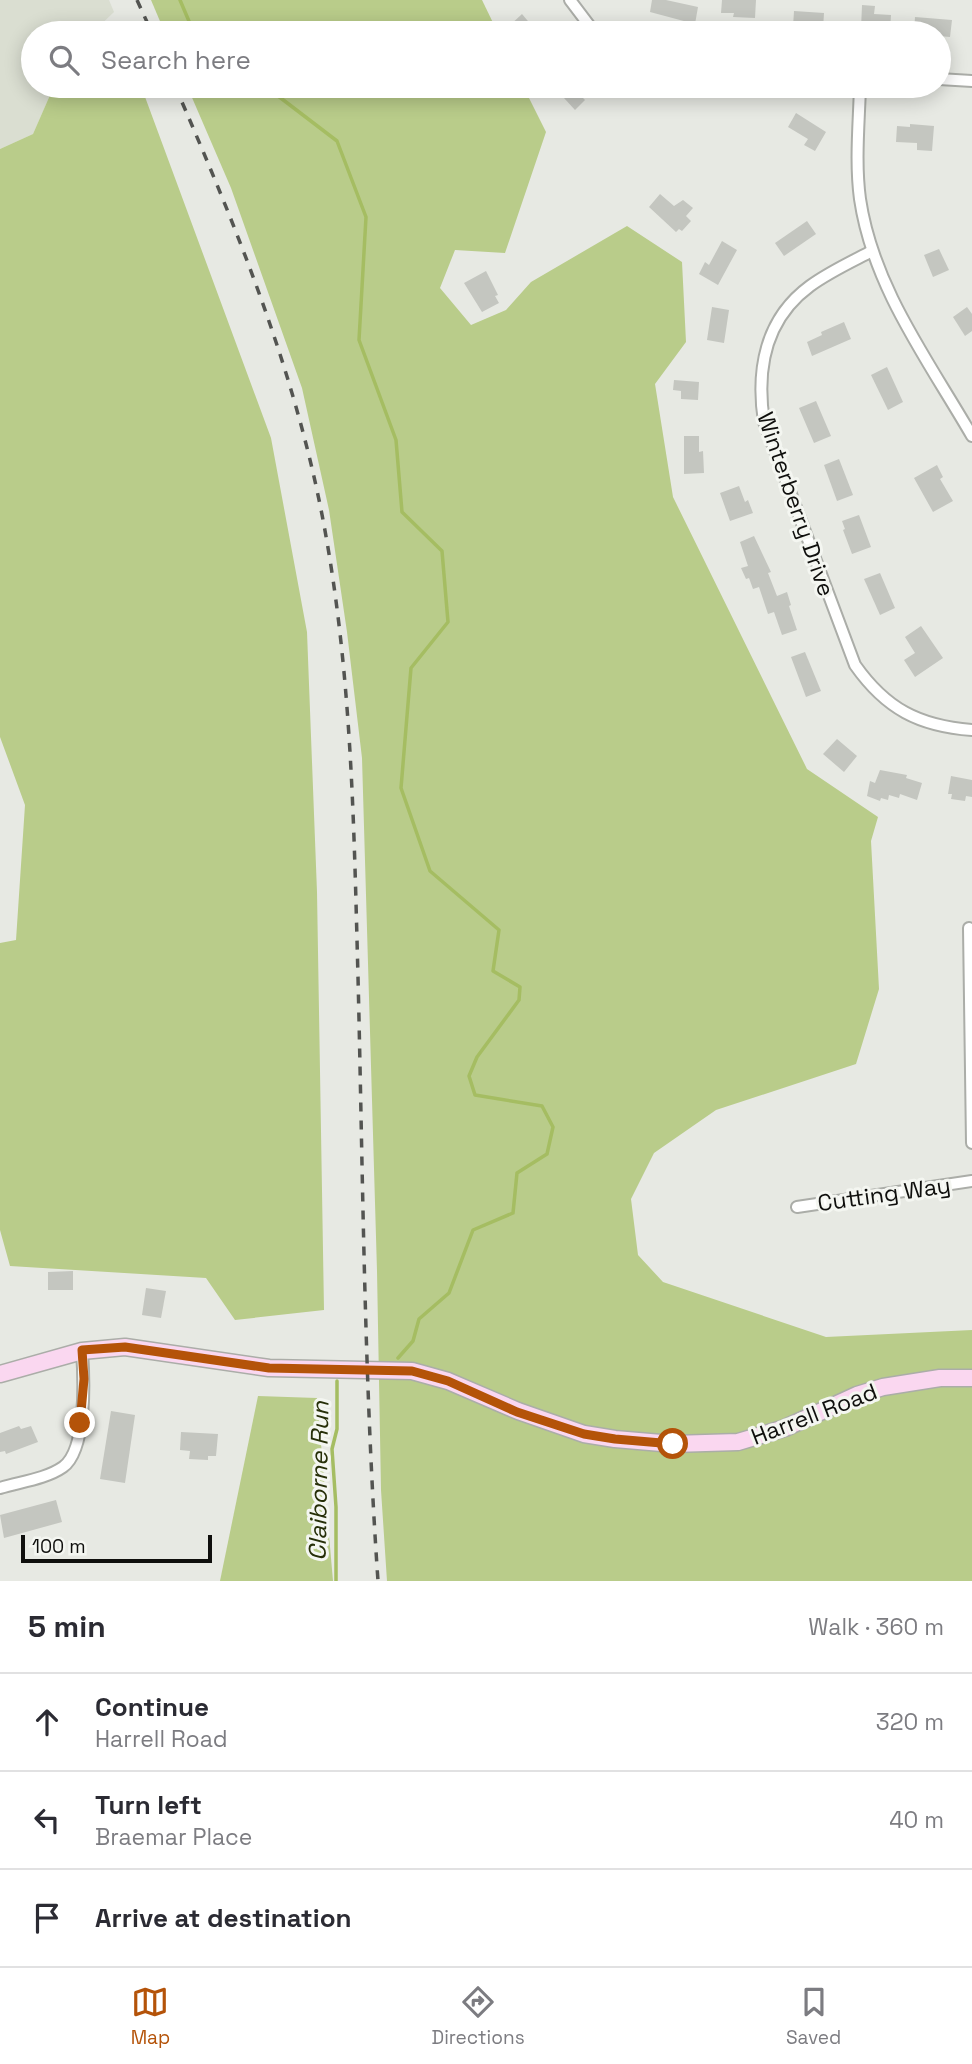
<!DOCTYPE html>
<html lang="en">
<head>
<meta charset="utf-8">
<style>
  body { margin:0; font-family:"Space Grotesk",sans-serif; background:#f7f7f7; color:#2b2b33 }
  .scale { position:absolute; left:21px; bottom:18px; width:191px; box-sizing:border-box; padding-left:7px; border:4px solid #0f0f0d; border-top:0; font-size:19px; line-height:24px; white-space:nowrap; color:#0f0f0d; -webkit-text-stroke:5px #f4f6f1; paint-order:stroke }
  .stop { position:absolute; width:21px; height:21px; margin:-16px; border:5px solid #b45309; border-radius:50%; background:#fff }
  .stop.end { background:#b45309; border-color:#fff; box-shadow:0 2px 7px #0008 }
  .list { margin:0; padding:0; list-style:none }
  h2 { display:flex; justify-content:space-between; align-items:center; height:91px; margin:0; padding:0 28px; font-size:30px }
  h2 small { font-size:23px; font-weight:400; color:#7c7c81 }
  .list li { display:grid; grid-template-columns:46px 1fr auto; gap:21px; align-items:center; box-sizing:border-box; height:98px; padding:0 28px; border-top:2px solid #e1e1e2 }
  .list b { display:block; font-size:26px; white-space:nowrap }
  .list p { margin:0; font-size:23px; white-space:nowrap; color:#7c7c81 }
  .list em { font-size:23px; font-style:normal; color:#7c7c81 }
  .icon { flex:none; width:38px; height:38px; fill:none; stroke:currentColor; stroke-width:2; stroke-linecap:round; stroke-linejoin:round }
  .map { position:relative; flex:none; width:972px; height:1581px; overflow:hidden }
  .search { position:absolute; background:#fff; box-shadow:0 4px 18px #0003; left:21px; right:21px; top:21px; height:77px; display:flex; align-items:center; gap:18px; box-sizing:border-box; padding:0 24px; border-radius:38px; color:#7c7c81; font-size:26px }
  .sheet { height:385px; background:#fff }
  nav { display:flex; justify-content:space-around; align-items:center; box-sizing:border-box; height:98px; border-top:2px solid #e1e1e2; background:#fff; font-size:19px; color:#7c7c81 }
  nav a { display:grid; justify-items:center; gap:4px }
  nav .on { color:#b45309 }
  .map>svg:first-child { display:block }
  .built { fill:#daded1 }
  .green { fill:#b9cc8a }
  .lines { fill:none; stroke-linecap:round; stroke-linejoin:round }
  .stream { stroke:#a5bd62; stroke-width:3.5 }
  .building { fill:#c4c6c0 }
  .street-casing { stroke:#abada8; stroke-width:14 }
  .secondary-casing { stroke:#abada8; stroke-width:19 }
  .street { stroke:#fff; stroke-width:10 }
  .secondary { stroke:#fad7f0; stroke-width:16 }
  .rail { stroke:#535451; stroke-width:3.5; stroke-dasharray:9 9; stroke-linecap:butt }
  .route { stroke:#b45309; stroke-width:9 }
  .labels { text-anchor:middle; stroke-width:6; stroke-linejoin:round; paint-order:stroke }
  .street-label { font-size:23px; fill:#0f0f0d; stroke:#f4f6f1 }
  .water-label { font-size:24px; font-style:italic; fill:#262f08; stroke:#f4f6f1 }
</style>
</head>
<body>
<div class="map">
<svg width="972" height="1581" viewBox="0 0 972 1581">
  <rect width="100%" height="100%" fill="#e7e9e3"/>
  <polygon class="built" points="0,0 109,0 114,12 92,33 33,33 33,86 54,86 33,134 0,149"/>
  <g class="green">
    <polygon points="151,0 482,0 498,33 165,33"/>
    <polygon points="54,86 141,86 271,438 307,632 317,892 324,1310 235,1320 206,1278 10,1266 0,1230 0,943 16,940 25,805 0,737 0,149 33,134"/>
    <polygon points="187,86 523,86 546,132 505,253 455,250 440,288 471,325 506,310 531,282 627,226 682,262 686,342 655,384 673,497 807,769 878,817 871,841 879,989 856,1064 716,1110 654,1153 631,1199 638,1255 663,1282 826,1337 972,1330 972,1581 387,1581 381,1490 377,1271 362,758 347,632 329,510 302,388 231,188"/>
    <polygon points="258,1396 317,1398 333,1581 220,1581"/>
  </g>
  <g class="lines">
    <g class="stream">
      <polyline points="180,0 194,33"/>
      <polyline points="265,86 337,141 366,217 359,340 396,440 402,512 442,551 448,622 411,668 401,788 430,871 499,930 493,971 520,987 519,1000 477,1057 469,1076 475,1095 542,1106 553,1127 547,1154 517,1173 513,1213 473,1230 449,1293 419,1319 413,1341 398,1358"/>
      <polyline points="336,1581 336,1507 332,1449 337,1429 337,1381"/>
    </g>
  </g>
  <g class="building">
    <polygon points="652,0 666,0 698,7 695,24 650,12"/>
    <polygon points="722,0 756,0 755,18 733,17 734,13 721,13"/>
    <polygon points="862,5 875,6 874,14 891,15 890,31 883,30 883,33 868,33 868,29 861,29"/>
    <polygon points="794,11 824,13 823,30 793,27"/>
    <polygon points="522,14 538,33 514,33 508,27"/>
    <polygon points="915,17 952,20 950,37 939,36 939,33 914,33"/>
    <polygon points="553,86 571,86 585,100 575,110"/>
    <polygon points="796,113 826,132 815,151 804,145 808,139 788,127"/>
    <polygon points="910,124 934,126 932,151 917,150 917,143 896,142 897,126 910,127"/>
    <polygon points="660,194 674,206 683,200 693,208 686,216 691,221 682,231 679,229 676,232 649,207"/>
    <polygon points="807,221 816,234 784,256 775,243"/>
    <polygon points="722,241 737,250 718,285 699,274 705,262 709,265"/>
    <polygon points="939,249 949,270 933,277 924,255"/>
    <polygon points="486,271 498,295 495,296 499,303 482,312 464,283"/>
    <polygon points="712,307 729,310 724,343 707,340"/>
    <polygon points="967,307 972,314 972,331 965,336 953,317"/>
    <polygon points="844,322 851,339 812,356 807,342 822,335 821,332"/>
    <polygon points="887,367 903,402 888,410 871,375"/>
    <polygon points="674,380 699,382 698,400 681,399 681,391 673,390"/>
    <polygon points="816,401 831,436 814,443 799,408"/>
    <polygon points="684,436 699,436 699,452 703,451 704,473 684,474"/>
    <polygon points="839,459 853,495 837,501 824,465"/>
    <polygon points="937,465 943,477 940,479 953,501 933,512 914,478"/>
    <polygon points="739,486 745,502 748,500 753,513 730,521 720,493"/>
    <polygon points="859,515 871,547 852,554 843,530 845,529 842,521"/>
    <polygon points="754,536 771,572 768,573 777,596 787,592 791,605 789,606 797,630 782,635 774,612 768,614 759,587 753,589 749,578 746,579 741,568 748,566 740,542"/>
    <polygon points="880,573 895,608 880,615 864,579"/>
    <polygon points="921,626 943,658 915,677 904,660 915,653 905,637"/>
    <polygon points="805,652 821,691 806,697 791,657"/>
    <polygon points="837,739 857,756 844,772 823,754"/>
    <polygon points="880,770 907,775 906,778 922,783 917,800 900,794 899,798 889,795 888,800 881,798 880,801 867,796 870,781 875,783"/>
    <polygon points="951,776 972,780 972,797 966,796 965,801 951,799 952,794 948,794"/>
    <polygon points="73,1271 73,1290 48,1290 48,1272"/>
    <polygon points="146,1288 166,1291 161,1318 142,1315"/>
    <polygon points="111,1411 135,1415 125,1483 100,1479"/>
    <polygon points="19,1426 21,1429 31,1426 38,1442 6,1454 5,1451 0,1452 0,1433"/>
    <polygon points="181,1432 218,1434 216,1456 208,1456 208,1460 189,1459 190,1451 180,1450"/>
    <polygon points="56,1500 62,1522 4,1538 0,1515"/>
  </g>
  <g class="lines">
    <defs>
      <g id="street">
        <polyline points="570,0 595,33"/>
        <polyline points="939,79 972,81"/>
        <path d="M860,86c-1,37 -5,76 0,113 13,88 68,161 112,237"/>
        <path d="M872,251c-21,11 -43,21 -62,35 -45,33 -54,84 -46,136l91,243c31,44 64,61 117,65"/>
        <polyline points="969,928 972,1143"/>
        <polyline points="797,1207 972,1181"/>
        <path d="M0,1488c19,-6 46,-9 63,-21 24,-17 21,-89 19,-116"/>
      </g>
      <polyline id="secondary" points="0,1374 82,1351 125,1347 269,1368 412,1371 448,1381 518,1411 584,1434 615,1439 673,1444 738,1442 785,1428 857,1395 883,1387 940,1378 972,1378"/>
    </defs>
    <use href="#street" class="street-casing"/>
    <use href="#secondary" class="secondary-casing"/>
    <use href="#street" class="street"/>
    <use href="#secondary" class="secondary"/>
    <g class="rail">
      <polyline points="137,0 152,33"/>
      <path d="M175,86c64,147 125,297 152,456 25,144 27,289 31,435 5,201 6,403 20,604"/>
    </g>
  </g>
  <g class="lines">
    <polyline class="route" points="80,1423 84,1379 82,1350 125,1347 269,1368 412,1371 448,1381 517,1412 584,1434 615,1439 673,1444"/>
  </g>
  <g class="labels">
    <g class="street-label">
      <text transform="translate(796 504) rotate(71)" y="8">Winterberry Drive</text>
      <text transform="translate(884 1194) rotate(-8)" y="8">Cutting Way</text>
      <text transform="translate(814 1414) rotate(-21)" y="8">Harrell Road</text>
    </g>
    <g class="water-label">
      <text transform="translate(319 1481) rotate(-89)" y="8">Claiborne Run</text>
    </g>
  </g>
</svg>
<div class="scale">100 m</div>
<div class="stop" style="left:673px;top:1444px"></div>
<div class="stop end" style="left:80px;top:1423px"></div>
<div class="search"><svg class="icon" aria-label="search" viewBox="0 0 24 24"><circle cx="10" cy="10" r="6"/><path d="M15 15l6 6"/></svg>Search here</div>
</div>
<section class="sheet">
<h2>5 min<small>Walk · 360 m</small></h2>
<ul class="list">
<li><svg class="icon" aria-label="ahead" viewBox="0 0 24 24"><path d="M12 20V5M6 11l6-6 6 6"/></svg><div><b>Continue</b><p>Harrell Road</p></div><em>320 m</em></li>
<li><svg class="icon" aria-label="left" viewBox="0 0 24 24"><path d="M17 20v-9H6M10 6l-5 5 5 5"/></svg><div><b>Turn left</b><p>Braemar Place</p></div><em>40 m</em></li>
<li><svg class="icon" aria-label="arrive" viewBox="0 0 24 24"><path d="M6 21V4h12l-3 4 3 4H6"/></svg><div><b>Arrive at destination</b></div></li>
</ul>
</section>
<nav>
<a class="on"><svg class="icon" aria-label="map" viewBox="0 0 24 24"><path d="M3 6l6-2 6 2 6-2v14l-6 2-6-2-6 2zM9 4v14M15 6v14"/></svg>Map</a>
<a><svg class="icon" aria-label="directions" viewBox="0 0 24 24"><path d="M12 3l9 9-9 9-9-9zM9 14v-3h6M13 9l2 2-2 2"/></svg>Directions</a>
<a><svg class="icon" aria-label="saved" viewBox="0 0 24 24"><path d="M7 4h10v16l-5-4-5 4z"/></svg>Saved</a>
</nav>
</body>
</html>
